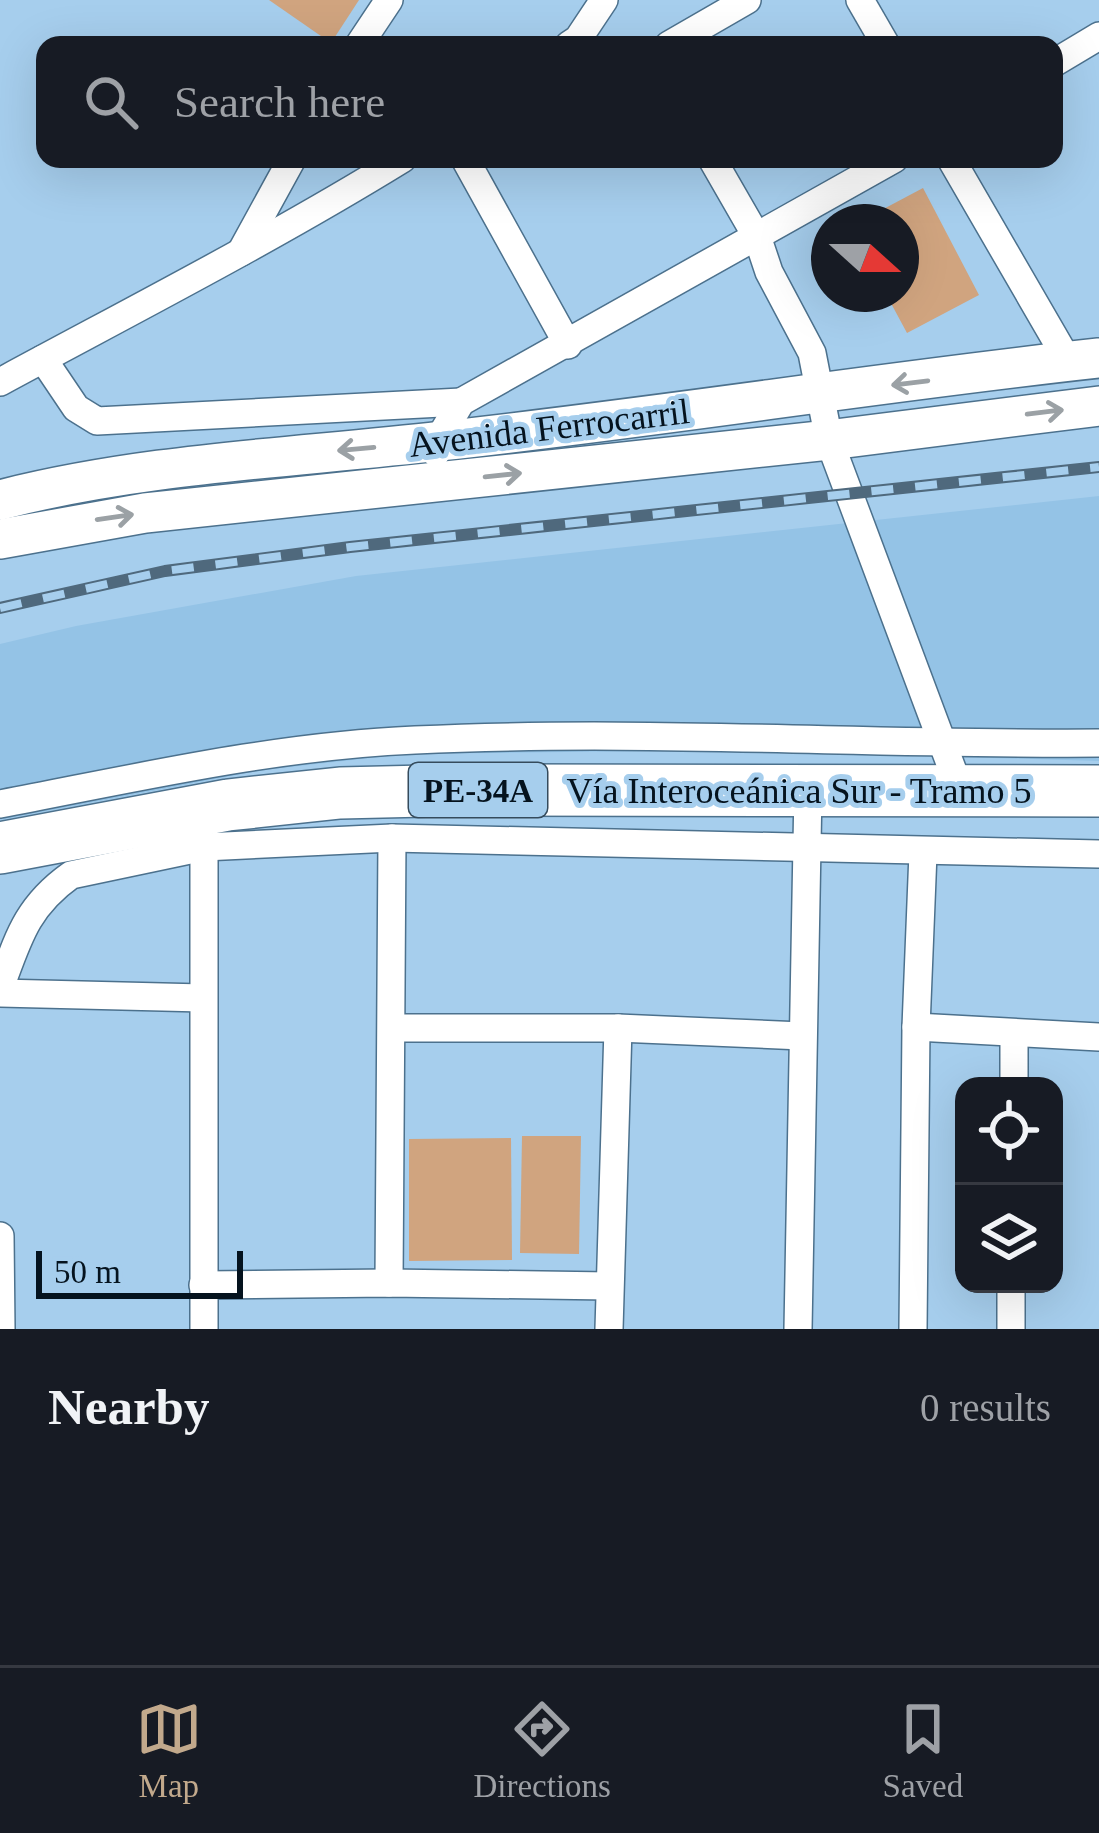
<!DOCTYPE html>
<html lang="en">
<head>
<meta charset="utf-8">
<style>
  body { margin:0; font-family:Georgia,serif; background:#20242c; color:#f1f3f6 }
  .controls { position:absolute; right:36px; bottom:36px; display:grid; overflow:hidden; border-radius:24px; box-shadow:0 12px 48px #0002 }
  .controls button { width:108px; height:108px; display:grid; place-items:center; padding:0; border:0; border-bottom:3px solid #363941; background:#171b24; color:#f1f3f6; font:60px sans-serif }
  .compass { position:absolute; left:811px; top:204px; width:108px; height:108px; border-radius:50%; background:#171b24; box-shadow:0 12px 48px #0002; rotate:111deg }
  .scale { position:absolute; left:36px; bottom:30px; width:207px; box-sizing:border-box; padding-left:12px; border:6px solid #05131e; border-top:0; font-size:33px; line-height:42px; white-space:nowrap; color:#05131e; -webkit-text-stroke:9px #a6ceed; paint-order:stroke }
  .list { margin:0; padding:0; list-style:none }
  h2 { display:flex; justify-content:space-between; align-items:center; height:156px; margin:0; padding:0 48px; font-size:51px }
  h2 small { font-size:39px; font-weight:400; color:#9ea1a6 }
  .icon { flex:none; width:66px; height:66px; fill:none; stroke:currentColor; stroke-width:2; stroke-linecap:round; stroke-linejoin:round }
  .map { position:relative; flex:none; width:1099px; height:1329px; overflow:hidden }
  .search { position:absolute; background:#171b24; box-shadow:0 12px 48px #0002; left:36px; right:36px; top:36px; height:132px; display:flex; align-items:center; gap:30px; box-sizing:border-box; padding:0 42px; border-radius:24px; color:#9ea1a6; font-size:45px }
  .sheet { height:336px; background:#171b24 }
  nav { display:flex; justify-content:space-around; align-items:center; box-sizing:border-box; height:168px; border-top:3px solid #363941; background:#171b24; font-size:33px; color:#9ea1a6 }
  nav a { display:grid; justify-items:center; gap:6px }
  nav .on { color:#c2a98c }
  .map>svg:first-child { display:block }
  .built { fill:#94c3e6 }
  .green { fill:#d0a47f }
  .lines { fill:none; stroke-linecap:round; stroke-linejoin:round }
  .street-casing { stroke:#4c718d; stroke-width:30 }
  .secondary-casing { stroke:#4c718d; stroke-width:42 }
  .highway-casing { stroke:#4c718d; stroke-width:54 }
  .street { stroke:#fff; stroke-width:27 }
  .secondary { stroke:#fff; stroke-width:39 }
  .highway { stroke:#fff; stroke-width:51 }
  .rail-casing { stroke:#4f697d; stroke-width:12 }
  .rail { stroke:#a6ceed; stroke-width:8; stroke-dasharray:22; stroke-linecap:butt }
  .oneway { stroke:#9ba1a5 }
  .labels { text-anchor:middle; stroke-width:10; stroke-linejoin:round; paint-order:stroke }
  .shield { fill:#a6ceed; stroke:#354b5c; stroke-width:3 }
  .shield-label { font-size:33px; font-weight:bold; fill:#05131e }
  .street-label { font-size:36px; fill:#05131e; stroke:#a6ceed }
</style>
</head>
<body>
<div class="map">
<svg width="1099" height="1329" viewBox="0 0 1099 1329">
  <rect width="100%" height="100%" fill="#a6ceed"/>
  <polygon class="built" points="1099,496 1099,761 718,750 406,754 263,770 0,820 0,644 76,626 356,576"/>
  <g class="green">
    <polygon points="269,0 359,0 331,43"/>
    <polygon points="923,188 979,295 907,333 886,294 901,294 901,222 859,222"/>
    <polygon points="522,1136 581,1136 579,1254 520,1253"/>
    <polygon points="511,1138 512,1260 409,1261 409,1139"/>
  </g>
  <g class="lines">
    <defs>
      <g id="street">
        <polyline points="860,0 886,45"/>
        <polyline points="359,45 389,0"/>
        <polyline points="569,45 578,39 604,0"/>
        <polyline points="669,45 747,0"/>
        <polyline points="1054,63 1099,36"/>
        <polyline points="465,159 568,345"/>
        <polyline points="712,159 758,239 769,272 812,353 829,440 960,790"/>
        <polyline points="951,159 1068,361"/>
        <polyline points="241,252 292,159"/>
        <polyline points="43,359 76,408 97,421 461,402"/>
        <path d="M0,382c135,-73 272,-143 402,-223"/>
        <polyline points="436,453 437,442 461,402 894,159"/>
        <path d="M0,804c137,-26 274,-58 415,-64 228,-11 456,5 684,3"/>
        <path d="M0,988c18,-49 26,-81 71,-113l133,-28 188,-9 707,16"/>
        <polyline points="0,993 203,998"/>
        <polyline points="916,1027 1099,1037"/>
        <polyline points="392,1028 618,1028 802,1036"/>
        <polyline points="1014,1086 1014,1035"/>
        <polyline points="0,1236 1,1329"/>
        <polyline points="389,1283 392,838"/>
        <polyline points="203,1285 389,1283 609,1286"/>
        <polyline points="204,1329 204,847"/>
        <polyline points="609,1329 618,1028"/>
        <polyline points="798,1329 808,790"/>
        <polyline points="913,1329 916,1027 923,853"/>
        <polyline points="1011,1329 1011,1284"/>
      </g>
      <g id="secondary">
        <path d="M0,500c144,-37 293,-42 441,-59 220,-24 438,-59 658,-83"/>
        <polyline points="0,539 145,513 829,440 1099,406"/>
      </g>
      <polyline id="highway" points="0,848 228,805 340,793 468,790 1099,791"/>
    </defs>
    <use href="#street" class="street-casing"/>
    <use href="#secondary" class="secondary-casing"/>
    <use href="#highway" class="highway-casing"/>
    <use href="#street" class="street"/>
    <use href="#secondary" class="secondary"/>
    <use href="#highway" class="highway"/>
    <defs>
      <polyline id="rail" points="0,608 165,571 350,547 1099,467"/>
    </defs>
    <use href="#rail" class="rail-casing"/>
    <use href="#rail" class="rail"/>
  </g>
  <defs><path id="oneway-shaft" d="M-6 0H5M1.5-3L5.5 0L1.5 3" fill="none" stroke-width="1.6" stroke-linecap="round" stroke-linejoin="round" transform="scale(3)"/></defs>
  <g class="oneway">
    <use href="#oneway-shaft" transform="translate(910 383) rotate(173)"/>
    <use href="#oneway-shaft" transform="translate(1045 412) rotate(-7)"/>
    <use href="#oneway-shaft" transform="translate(356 449) rotate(175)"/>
    <use href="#oneway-shaft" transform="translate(503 475) rotate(-6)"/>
    <use href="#oneway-shaft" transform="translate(115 517) rotate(-8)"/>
  </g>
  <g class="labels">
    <rect class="shield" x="409" y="763" width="138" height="54" rx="9"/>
    <g class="shield-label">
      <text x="478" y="802">PE-34A</text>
    </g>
    <g class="street-label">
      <text transform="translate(549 427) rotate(-7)" y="13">Avenida Ferrocarril</text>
      <text x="799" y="803">Vía Interoceánica Sur - Tramo 5</text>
    </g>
  </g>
</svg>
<div class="controls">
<button><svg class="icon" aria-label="locate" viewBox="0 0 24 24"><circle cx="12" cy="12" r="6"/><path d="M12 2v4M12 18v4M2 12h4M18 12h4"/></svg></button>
<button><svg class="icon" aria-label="layers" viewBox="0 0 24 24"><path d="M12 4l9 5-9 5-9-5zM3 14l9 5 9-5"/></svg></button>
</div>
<svg class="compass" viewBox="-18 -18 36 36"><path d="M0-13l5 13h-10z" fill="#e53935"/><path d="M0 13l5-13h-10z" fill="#9ea1a6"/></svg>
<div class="scale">50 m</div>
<div class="search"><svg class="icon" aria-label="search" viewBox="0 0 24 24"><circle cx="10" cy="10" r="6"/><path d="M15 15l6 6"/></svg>Search here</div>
</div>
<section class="sheet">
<h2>Nearby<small>0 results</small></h2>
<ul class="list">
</ul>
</section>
<nav>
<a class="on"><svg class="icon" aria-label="map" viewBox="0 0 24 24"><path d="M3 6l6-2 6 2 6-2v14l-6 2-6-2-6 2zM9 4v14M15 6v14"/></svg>Map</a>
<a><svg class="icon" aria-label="directions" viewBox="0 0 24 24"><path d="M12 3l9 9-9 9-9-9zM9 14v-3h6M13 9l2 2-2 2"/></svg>Directions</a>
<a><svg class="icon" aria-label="saved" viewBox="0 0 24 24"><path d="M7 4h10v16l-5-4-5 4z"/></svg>Saved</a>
</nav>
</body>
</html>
